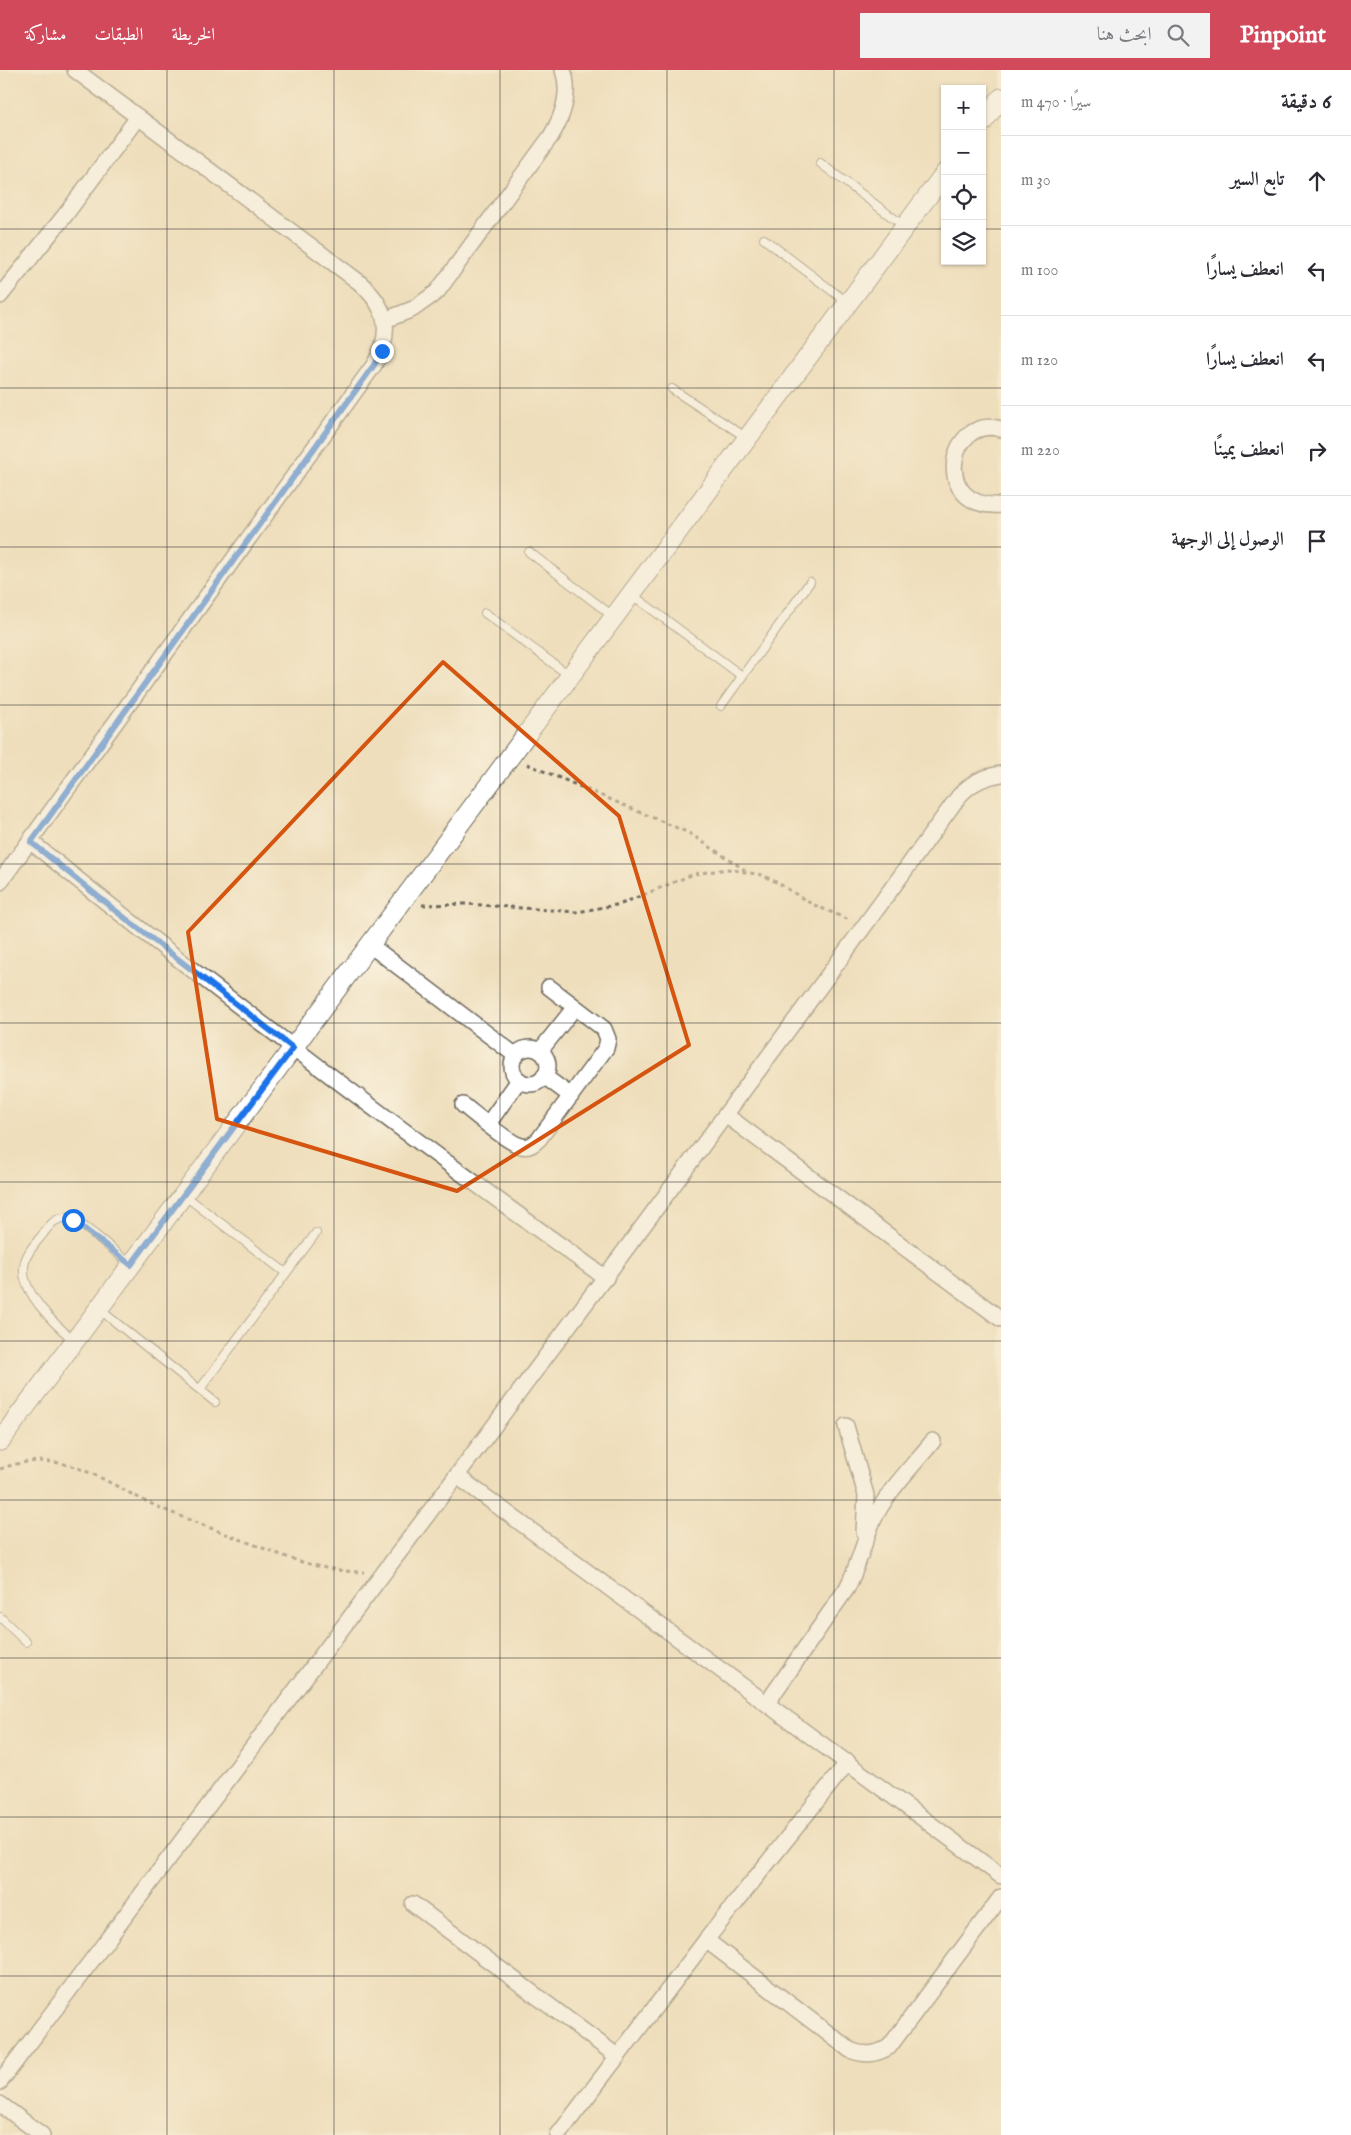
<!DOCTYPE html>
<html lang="ar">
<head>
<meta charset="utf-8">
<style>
  body { margin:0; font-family:"IM FELL English",Amiri,serif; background:#f2f2f3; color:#2b2b33; direction:rtl }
  .controls { position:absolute; right:15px; top:15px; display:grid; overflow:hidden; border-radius:0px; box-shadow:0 1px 4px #0004 }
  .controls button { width:45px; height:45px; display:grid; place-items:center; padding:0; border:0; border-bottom:1px solid #e1e1e2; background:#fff; color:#2b2b33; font:25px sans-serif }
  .stop { position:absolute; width:15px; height:15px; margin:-11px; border:4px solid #1a73e8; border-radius:50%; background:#fff }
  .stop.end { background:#1a73e8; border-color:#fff; box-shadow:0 1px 5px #0008 }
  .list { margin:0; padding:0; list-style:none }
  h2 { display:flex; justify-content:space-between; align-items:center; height:65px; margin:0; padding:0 20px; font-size:21px }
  h2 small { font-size:16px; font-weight:400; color:#7c7c81 }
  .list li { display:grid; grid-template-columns:32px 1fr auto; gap:15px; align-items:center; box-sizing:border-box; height:90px; padding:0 20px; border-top:1px solid #e1e1e2 }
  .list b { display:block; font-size:19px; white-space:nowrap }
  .list em { font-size:16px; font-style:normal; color:#7c7c81 }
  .icon { flex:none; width:28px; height:28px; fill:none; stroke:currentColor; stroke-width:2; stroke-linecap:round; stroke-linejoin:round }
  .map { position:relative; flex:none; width:1001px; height:2065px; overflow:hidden; direction:ltr }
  header { display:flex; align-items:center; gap:30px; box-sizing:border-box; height:70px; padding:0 25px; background:#d1495b; color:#fff }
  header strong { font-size:24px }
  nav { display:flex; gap:28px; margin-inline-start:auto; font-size:18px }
  .search { width:350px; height:45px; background:#f2f2f3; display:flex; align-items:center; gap:12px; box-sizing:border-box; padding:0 18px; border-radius:0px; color:#7c7c81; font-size:19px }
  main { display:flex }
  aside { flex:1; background:#fff }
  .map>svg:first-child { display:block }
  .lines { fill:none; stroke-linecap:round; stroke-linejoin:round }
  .service-casing { stroke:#6f6a5e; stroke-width:10 }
  .minor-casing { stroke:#6f6a5e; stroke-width:18 }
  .tertiary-casing { stroke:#6f6a5e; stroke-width:21 }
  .path { stroke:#6f6a5e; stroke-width:3; stroke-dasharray:4 4; stroke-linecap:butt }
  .service { stroke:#fff; stroke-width:8 }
  .minor { stroke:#fff; stroke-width:15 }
  .tertiary { stroke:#fff; stroke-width:19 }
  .route { stroke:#1a73e8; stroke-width:6 }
  .marked { fill:none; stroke:#d5540f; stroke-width:4; stroke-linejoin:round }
  .grid { fill:none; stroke:#2b2b2b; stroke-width:1; stroke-opacity:0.55 }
</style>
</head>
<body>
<header>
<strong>Pinpoint</strong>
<div class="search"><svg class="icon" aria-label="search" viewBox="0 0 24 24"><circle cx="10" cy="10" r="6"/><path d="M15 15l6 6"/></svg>ابحث هنا</div>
<nav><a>الخريطة</a><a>الطبقات</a><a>مشاركة</a></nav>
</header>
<main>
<aside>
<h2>6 دقيقة<small>سيرًا · 470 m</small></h2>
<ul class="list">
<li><svg class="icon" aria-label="ahead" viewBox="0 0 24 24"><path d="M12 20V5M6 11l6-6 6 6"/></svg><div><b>تابع السير</b></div><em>30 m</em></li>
<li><svg class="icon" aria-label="left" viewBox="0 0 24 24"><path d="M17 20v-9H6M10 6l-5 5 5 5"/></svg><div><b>انعطف يسارًا</b></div><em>100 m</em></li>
<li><svg class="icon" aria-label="left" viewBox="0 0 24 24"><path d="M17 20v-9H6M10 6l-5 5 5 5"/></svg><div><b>انعطف يسارًا</b></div><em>120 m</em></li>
<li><svg class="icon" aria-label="right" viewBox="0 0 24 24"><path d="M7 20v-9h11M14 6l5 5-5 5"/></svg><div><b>انعطف يمينًا</b></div><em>220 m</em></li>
<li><svg class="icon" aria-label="arrive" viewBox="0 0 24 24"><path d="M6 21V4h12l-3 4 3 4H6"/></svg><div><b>الوصول إلى الوجهة</b></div></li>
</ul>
</aside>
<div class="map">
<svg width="1001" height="2065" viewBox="0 0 1001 2065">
  <rect width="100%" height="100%" fill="#fcf5e5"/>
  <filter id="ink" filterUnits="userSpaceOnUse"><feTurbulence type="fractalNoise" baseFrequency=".02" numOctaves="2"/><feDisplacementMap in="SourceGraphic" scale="10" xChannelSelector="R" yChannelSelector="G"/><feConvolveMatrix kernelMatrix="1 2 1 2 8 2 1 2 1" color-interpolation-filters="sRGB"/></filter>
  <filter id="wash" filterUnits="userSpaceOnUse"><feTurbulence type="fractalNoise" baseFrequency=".0096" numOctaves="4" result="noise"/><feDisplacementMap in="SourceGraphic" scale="20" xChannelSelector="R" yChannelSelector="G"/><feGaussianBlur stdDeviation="1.12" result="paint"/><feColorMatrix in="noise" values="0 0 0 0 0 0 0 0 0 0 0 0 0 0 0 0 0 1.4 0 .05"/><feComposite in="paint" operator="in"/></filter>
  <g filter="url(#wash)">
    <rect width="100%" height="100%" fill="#eedebc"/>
  </g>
  <g filter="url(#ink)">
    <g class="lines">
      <defs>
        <g id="service">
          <polyline points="820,93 904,156"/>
          <polyline points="764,169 848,233"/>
          <polyline points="672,319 747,368"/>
          <polyline points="529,482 614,547"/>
          <polyline points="631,524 742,606"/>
          <polyline points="485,543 570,606"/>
          <polyline points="721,636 810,512"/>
          <polyline points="184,1125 286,1203"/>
          <polyline points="99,1239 215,1332"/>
          <path d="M74,1270c-18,-14 -53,-48 -50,-73 1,-13 11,-23 19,-33 6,-8 12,-17 24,-16 14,2 52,37 64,47"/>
          <polyline points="200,1319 316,1163"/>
          <polyline points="0,1547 26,1572"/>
        </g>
        <g id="minor">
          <polyline points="0,226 66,144 138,47"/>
          <path d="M385,250l28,-11 24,-17 114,-156c12,-20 20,-43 12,-66"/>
          <path d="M1001,359c-54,-15 -70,81 0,76"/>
          <path d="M31,772c187,151 379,296 575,436"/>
          <path d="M0,812l374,-517c20,-34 13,-58 -15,-83l-284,-212"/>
          <polyline points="370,875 515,985"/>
          <circle cx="530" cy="996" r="18"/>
          <polyline points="540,981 575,937"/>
          <polyline points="544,1006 571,1026"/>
          <path d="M463,1035c12,9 46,39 59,41 7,2 12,-2 17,-7l67,-91 2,-9 -4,-10 -55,-42"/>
          <polyline points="727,1046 1001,1249"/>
          <polyline points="488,1054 519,1010"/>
          <polyline points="846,1356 866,1425 864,1462"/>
          <polyline points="457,1406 1001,1806"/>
          <path d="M767,1633l80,-115c11,-21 16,-44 25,-65 14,-31 40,-56 61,-82"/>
          <polyline points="413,1834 617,1986"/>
          <path d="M706,1870l144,110c15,6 25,5 39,-3l112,-150"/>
          <path d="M0,2012c322,-427 645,-853 959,-1286 12,-13 24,-19 42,-22"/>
          <polyline points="0,2034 42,2065"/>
          <polyline points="558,2065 706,1870 848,1692"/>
        </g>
        <g id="tertiary">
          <polyline points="982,53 1001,28"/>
          <polyline points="0,1371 945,103"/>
        </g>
      </defs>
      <use href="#service" class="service-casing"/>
      <use href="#minor" class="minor-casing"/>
      <use href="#tertiary" class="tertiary-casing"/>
      <g class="path">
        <polyline points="527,694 689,763 745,800"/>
        <polyline points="422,835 467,834 577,842 621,834 694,804 728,799 762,805 778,813 810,833 849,850"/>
        <path d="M0,1399c64,-24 102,13 156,37 25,11 52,21 78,31 43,16 83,35 130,35"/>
      </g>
      <use href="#service" class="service"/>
      <use href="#minor" class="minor"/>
      <use href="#tertiary" class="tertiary"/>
    </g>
  </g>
  <g class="lines" filter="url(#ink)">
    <polyline class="route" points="73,1150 131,1195 293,978 112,838 31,772 374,295 382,281"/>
  </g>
  <path d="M0 0H1001V2065H0ZM443,592l176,154 70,229 -232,146 -240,-72 -29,-187z" fill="#eedebc" fill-opacity=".55" fill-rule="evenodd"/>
  <path class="marked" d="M443,592l176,154 70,229 -232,146 -240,-72 -29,-187z"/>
  <path class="grid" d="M167,0v2065M334,0v2065M500,0v2065M667,0v2065M834,0v2065M0,159h945M982,159h19M0,318h1001M0,477h1001M0,635h1001M0,794h1001M0,953h1001M0,1112h1001M0,1271h1001M0,1430h1001M0,1588h1001M0,1747h1001M0,1906h1001"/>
</svg>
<div class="controls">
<button>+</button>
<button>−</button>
<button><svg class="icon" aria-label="locate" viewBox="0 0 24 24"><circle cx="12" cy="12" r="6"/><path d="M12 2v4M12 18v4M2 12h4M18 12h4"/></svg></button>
<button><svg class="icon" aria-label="layers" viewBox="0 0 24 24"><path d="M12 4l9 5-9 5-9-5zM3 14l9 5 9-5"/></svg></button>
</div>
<div class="stop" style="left:73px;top:1150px"></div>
<div class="stop end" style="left:382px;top:281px"></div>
</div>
</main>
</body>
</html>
